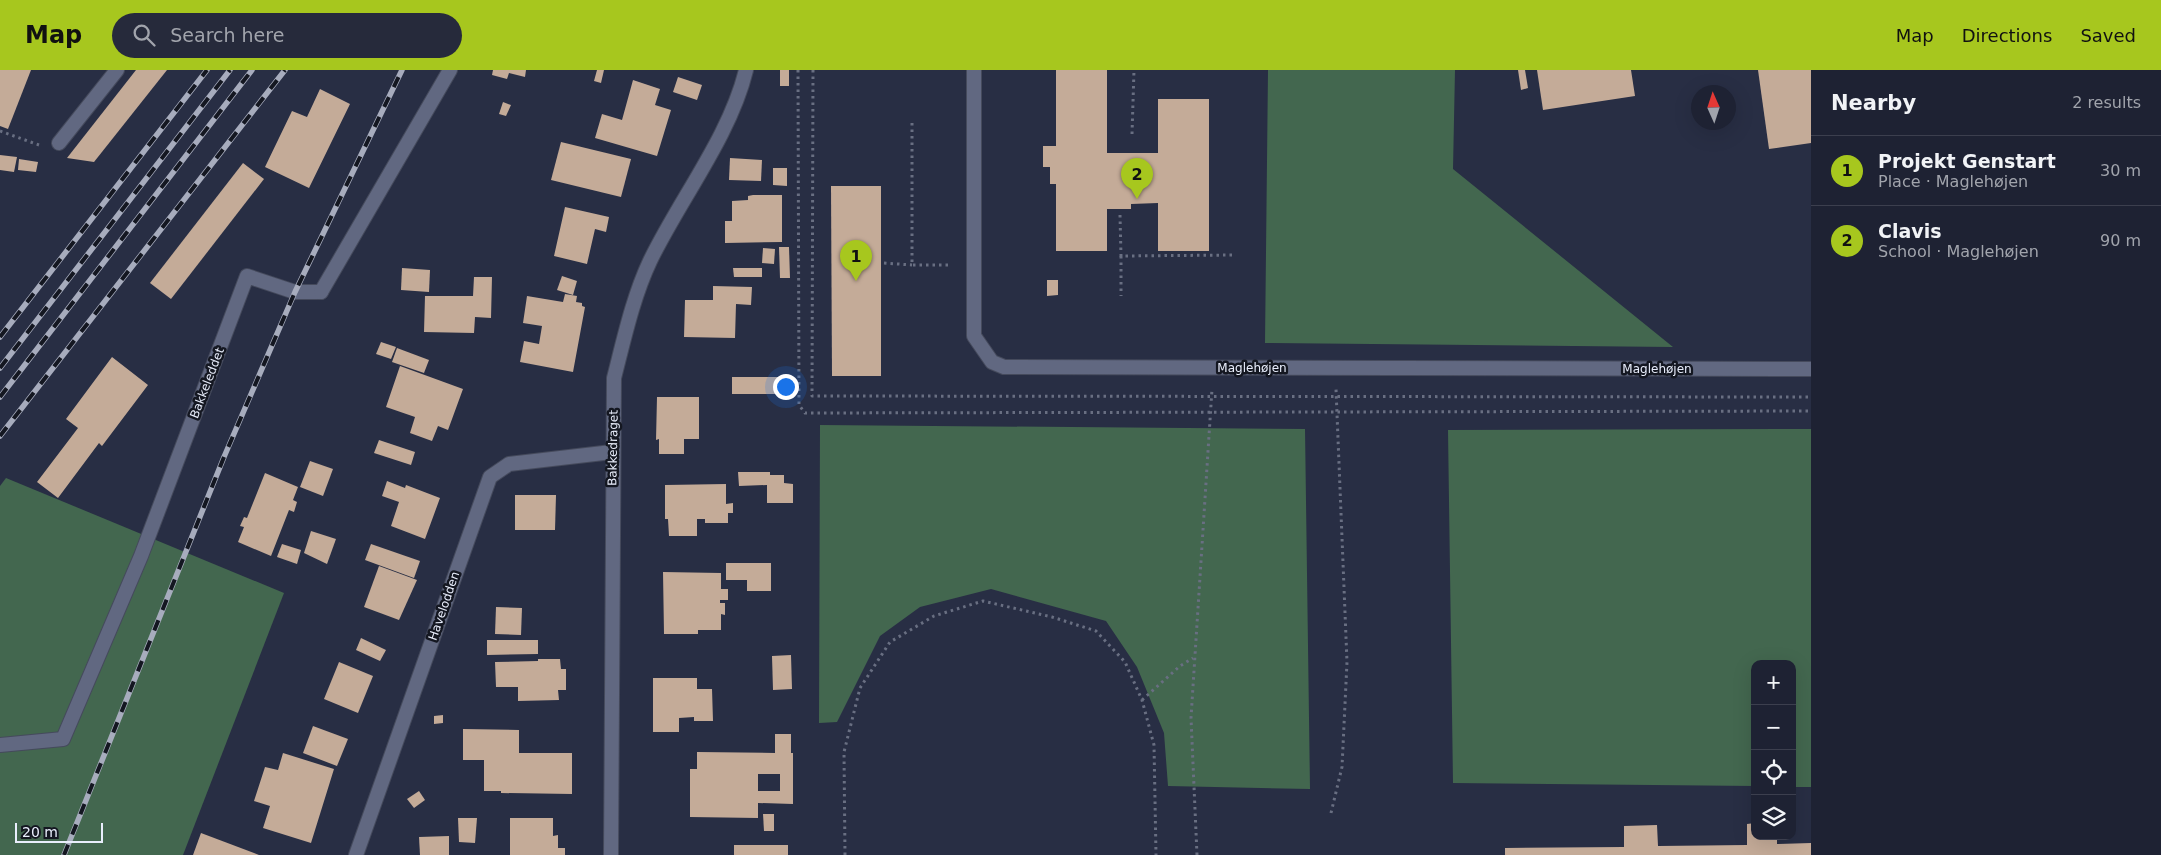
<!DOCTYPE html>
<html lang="en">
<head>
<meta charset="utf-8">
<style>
  body { margin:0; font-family:"DejaVu Sans",sans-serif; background:#262a3b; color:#f1f3f6 }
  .controls { position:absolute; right:15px; bottom:15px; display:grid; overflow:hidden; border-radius:10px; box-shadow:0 5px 20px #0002 }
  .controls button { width:45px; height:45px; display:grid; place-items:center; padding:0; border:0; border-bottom:1px solid #3c3f4e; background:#1e2233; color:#f1f3f6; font:25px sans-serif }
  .compass { position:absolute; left:1691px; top:15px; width:45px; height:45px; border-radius:50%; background:#1e2233; box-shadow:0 5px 20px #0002; rotate:357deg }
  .scale { position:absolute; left:15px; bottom:12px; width:88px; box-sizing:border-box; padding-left:5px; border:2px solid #e9eefc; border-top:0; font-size:14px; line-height:18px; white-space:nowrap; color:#e9eefc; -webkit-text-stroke:4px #141721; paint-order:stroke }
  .you { position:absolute; left:785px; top:316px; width:18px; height:18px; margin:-12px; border:4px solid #fff; border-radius:50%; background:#1a73e8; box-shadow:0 0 0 8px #1a73e833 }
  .badge { display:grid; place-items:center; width:32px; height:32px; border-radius:50%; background:#a7c71e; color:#111; font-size:16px; font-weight:700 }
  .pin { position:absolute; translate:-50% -41px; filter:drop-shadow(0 1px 2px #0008) }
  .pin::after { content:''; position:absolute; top:26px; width:18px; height:15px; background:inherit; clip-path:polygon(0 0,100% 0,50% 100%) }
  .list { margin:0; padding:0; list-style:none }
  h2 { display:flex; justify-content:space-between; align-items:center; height:65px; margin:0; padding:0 20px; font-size:21px }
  h2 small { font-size:16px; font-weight:400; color:#a1a4ac }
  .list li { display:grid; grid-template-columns:32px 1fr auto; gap:15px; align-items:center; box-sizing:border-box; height:70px; padding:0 20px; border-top:1px solid #3c3f4e }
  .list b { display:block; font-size:19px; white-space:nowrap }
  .list p { margin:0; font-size:16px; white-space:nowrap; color:#a1a4ac }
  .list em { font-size:16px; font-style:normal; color:#a1a4ac }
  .icon { flex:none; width:28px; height:28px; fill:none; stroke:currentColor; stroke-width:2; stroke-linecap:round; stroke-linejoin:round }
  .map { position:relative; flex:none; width:1811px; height:785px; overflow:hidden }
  header { display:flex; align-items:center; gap:30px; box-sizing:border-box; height:70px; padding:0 25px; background:#a7c71e; color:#111 }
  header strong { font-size:24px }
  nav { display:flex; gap:28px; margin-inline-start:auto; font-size:18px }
  .search { width:350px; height:45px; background:#262a3b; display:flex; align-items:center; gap:12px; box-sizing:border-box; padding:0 18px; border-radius:28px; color:#a1a4ac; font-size:19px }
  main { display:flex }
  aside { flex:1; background:#1e2233 }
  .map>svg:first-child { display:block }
  .forest { fill:#43674f }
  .building { fill:#c4ab98; fill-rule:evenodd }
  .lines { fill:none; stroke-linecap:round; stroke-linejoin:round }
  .service-casing { stroke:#454a5c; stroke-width:16 }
  .minor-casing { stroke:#454a5c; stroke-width:16 }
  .path { stroke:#696f82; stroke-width:3; stroke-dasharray:2.5 4; stroke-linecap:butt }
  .service { stroke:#616881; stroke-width:14 }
  .minor { stroke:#616881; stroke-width:14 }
  .rail-casing { stroke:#a7acbd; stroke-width:5.5 }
  .rail { stroke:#141721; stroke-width:4; stroke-dasharray:11; stroke-linecap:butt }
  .labels { text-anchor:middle; stroke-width:5; stroke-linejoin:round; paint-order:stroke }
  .street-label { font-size:12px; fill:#e9eefc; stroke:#141721 }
</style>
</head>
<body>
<header>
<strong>Map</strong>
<div class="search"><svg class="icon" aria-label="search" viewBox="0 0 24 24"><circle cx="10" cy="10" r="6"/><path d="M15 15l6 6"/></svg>Search here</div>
<nav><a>Map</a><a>Directions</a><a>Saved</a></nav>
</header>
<main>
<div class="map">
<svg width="1811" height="785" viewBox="0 0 1811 785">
  <rect width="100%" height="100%" fill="#282e44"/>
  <g class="forest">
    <polygon points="1268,0 1455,0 1453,99 1673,277 1265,273"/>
    <polygon points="820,355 1305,359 1310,719 1168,716 1164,663 1137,597 1106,551 991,519 920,537 880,566 837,652 819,653"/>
    <polygon points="1811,359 1811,717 1792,717 1792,594 1755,594 1755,716 1453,713 1448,360"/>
    <polygon points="6,408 284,523 183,785 0,785 0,416"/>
  </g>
  <g class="building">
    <polygon points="0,0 31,0 8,59 0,56"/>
    <polygon points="136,0 167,0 94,92 67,88"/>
    <polygon points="493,0 526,0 525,7 509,3 507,9 492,5"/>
    <polygon points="597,0 604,0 601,13 594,11"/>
    <rect x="780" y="0" width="9" height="16"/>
    <polygon points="1056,0 1107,0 1107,83 1158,83 1158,29 1209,29 1209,181 1158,181 1158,133 1131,134 1131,139 1107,139 1107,181 1056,181 1056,114 1050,114 1050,97 1043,97 1043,76 1056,76"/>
    <polygon points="1518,0 1525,0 1528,18 1521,20"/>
    <polygon points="1537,0 1631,0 1635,26 1543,40"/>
    <polygon points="1758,0 1811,0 1811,73 1769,79"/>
    <polygon points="678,7 702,15 697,30 673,22"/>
    <polygon points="633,10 660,19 655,35 671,40 657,86 595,68 602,44 622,50"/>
    <polygon points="320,19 350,34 309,118 265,97 292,41 307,47"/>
    <polygon points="503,32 511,35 506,46 499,44"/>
    <polygon points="561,72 631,89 621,127 551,110"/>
    <polygon points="0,85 17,87 14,102 0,100"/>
    <polygon points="730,88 762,90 761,111 729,110"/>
    <polygon points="19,89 38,92 36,102 18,100"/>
    <polygon points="243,93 264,109 171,229 150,213"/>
    <polygon points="773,98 787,98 787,116 773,115"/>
    <polygon points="831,116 881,116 881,306 832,306"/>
    <polygon points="753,125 782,125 782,172 725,173 725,151 732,151 732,131 748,130 748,126"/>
    <polygon points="565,137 609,147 606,162 595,159 587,194 554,186"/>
    <polygon points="779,177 789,177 790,208 780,208"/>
    <polygon points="763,178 775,179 774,194 762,193"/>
    <polygon points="402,198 430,200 429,222 401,220"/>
    <polygon points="733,198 762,198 762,207 734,207"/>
    <polygon points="562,206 577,211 573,225 557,220"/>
    <polygon points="474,207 492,207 491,248 475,247 474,263 424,262 425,226 473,226"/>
    <polygon points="1047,210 1058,210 1058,225 1047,226"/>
    <polygon points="713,216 752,217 751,235 736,234 735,268 684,267 685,230 713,230"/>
    <polygon points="565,224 577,226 576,232 582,233 582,236 585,237 573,302 520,292 524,271 539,274 542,256 523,253 527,226 563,232"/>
    <polygon points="381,272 396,277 391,289 376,284"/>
    <polygon points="397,278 429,290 424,303 392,292"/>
    <polygon points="112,287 148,315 102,376 99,373 58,428 37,412 78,358 66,349"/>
    <polygon points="400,296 463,319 448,360 438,356 432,371 410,363 415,347 386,337"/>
    <rect x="732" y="307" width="57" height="17"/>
    <polygon points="657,327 699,327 699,369 684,369 684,384 659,384 659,369 656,370"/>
    <polygon points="379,370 415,382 411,395 374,383"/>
    <polygon points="310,391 333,399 323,426 300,417"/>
    <polygon points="738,402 770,402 770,405 784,405 784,413 793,414 793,433 767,433 767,415 739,416"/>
    <polygon points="265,403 298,417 293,430 297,432 294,442 289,440 271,486 238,472 244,457 240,456 244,447 247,448"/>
    <polygon points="387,411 405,418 406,415 440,428 425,469 391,456 399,432 382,426"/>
    <polygon points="726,414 726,434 733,433 733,443 728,443 728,453 705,453 705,449 697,449 697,466 669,466 668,449 665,449 665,415"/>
    <polygon points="515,425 556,425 555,460 515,460"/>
    <polygon points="311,461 336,469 327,494 304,483"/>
    <polygon points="282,474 301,480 297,494 277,487"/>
    <polygon points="371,474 420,491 414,508 365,490"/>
    <polygon points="726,493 771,493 771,521 747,521 747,510 726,510"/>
    <polygon points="379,496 417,510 399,550 364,537"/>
    <polygon points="663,502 721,503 721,519 728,519 728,530 720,530 720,533 725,533 725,545 721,544 721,560 698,560 698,564 664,564"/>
    <polygon points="496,537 522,538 521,565 495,564"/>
    <polygon points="361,568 386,580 380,591 356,580"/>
    <polygon points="487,570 538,570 538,584 487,585"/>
    <polygon points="791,585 792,619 773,620 772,586"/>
    <polygon points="538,589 560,589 561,599 566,599 566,620 558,620 559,630 518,631 518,617 496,617 495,592 538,591"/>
    <polygon points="339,592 373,606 358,643 324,629"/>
    <polygon points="653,608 697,608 697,619 712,619 713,651 694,651 694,647 679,648 679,662 653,662"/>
    <polygon points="443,645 443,653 434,654 434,646"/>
    <polygon points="313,656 348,669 337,696 303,683"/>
    <polygon points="463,659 519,660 519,683 572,683 572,724 501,723 501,721 484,721 484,690 463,690"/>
    <path d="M775,664h16v19h2v51l-35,-1v15l-68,-1v-48h7v-17l78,1zM758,704h22v17h-22z"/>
    <polygon points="283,683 334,699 311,773 263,758 270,736 254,731 265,697 278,700"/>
    <polygon points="419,721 425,730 414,738 407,729"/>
    <polygon points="763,744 774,744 774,761 764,761"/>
    <polygon points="458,748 477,748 475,773 459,772"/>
    <polygon points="510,748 553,748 553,766 558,765 558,778 565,778 565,785 510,785"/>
    <polygon points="1755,753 1755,766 1777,766 1777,774 1811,773 1811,785 1505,785 1505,778 1624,777 1624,756 1657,755 1658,776 1747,775 1747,754"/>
    <polygon points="201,763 259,785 193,785"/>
    <polygon points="449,766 449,785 420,785 419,767"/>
    <rect x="734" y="775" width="54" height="10"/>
  </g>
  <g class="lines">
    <defs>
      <polyline id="service" points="0,675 63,669 141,486 247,206 295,222 321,222"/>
      <g id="minor">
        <polyline points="974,0 974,266 992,292 1004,297 1811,299"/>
        <polyline points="59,73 117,0"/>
        <polyline points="321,222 450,0"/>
        <polyline points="356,785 490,407 509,394 612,382"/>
        <path d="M611,785l3,-477c10,-39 19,-81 36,-117 30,-62 80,-125 96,-191"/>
      </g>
    </defs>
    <use href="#service" class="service-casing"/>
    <use href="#minor" class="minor-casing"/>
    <g class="path">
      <polyline points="798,0 799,335 805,343 1811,341"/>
      <polyline points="813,0 812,326 1811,327"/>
      <polyline points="912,53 912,195 952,195"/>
      <polyline points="0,61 39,75"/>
      <polyline points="1132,64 1134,0"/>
      <polyline points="1120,145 1121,186 1236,185"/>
      <polyline points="1121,186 1121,226"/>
      <polyline points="884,193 912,195"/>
      <polyline points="1142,630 1180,596 1193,588"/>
      <polyline points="1331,743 1342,697 1347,592 1336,319"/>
      <polyline points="845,785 844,682 860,618 890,572 934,546 983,531 1052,547 1096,561 1125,592 1142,630 1154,675 1156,785"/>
      <polyline points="1197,785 1191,648 1212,319"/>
    </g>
    <use href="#service" class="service"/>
    <use href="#minor" class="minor"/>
    <defs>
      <g id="rail">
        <polyline points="0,267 207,0"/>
        <polyline points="0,298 230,0"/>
        <polyline points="0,327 252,0"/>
        <polyline points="0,366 285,0"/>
        <polyline points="64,785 224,387 295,222 402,0"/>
      </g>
    </defs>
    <use href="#rail" class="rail-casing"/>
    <use href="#rail" class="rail"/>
  </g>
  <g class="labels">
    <g class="street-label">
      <text x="1252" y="302">Maglehøjen</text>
      <text x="1657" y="303">Maglehøjen</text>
      <text transform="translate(207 313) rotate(-69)" y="4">Bakkeleddet</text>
      <text transform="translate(613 378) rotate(-89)" y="4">Bakkedraget</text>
      <text transform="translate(444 536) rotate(-71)" y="4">Havelodden</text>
    </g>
  </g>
</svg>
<div class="controls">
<button>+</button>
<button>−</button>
<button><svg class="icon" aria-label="locate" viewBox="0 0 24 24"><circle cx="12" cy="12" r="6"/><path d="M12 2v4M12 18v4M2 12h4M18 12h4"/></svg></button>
<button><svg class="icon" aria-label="layers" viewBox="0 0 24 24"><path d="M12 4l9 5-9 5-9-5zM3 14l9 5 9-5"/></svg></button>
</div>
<svg class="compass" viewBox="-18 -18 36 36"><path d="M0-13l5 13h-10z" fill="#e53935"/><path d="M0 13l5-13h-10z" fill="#a1a4ac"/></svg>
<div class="scale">20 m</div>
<div class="you"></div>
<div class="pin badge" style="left:856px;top:211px">1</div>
<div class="pin badge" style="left:1137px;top:129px">2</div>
</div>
<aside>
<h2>Nearby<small>2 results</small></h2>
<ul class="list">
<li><span class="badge">1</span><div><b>Projekt Genstart</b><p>Place · Maglehøjen</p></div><em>30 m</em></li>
<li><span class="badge">2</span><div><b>Clavis</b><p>School · Maglehøjen</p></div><em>90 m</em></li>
</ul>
</aside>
</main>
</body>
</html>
